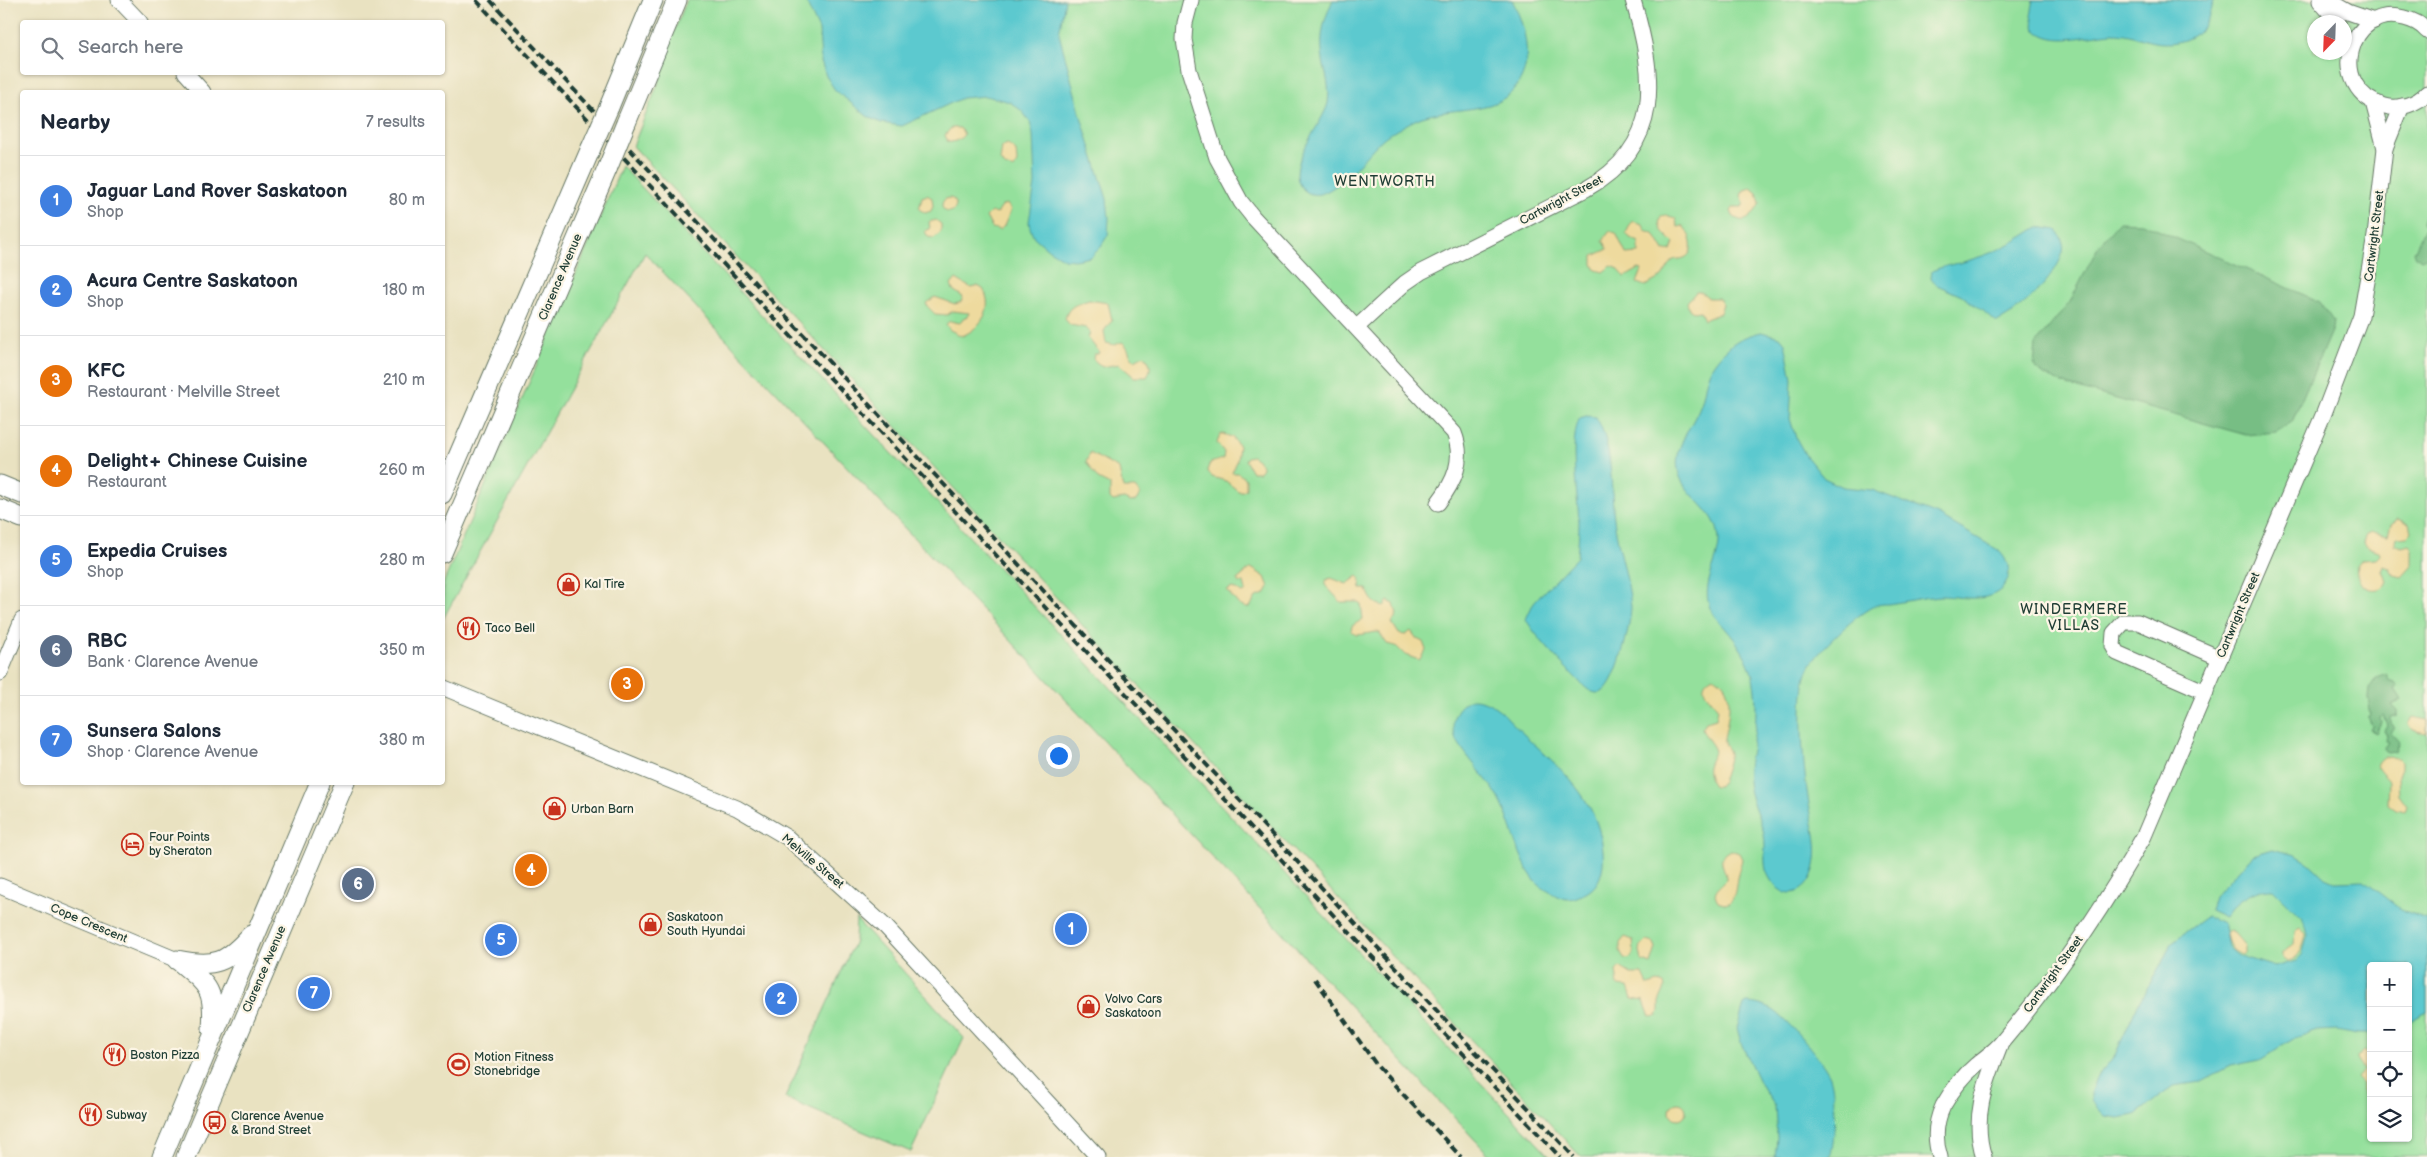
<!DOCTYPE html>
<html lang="en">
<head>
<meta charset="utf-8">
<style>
  body { margin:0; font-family:"Balsamiq Sans",sans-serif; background:#f6f6f7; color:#1f2937 }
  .controls { position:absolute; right:15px; bottom:15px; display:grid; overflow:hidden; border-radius:5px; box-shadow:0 1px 4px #0004 }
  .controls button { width:45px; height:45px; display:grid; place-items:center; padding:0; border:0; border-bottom:1px solid #e0e1e3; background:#fff; color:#1f2937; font:25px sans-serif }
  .compass { position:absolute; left:2307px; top:15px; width:45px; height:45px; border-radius:50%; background:#fff; box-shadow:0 1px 4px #0004; rotate:203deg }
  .you { position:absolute; left:1058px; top:755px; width:18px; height:18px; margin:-12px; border:4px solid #fff; border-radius:50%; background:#1a73e8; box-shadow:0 0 0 8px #1a73e833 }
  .badge { display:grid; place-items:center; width:32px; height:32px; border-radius:50%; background:#0b8043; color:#fff; font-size:16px; font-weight:700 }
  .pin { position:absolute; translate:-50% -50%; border:2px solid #fff; box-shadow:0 1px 5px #0006 }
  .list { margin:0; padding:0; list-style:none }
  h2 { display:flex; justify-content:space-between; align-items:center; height:65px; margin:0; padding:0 20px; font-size:21px }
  h2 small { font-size:16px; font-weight:400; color:#747a83 }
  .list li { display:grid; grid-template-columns:32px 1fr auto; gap:15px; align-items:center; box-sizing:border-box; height:90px; padding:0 20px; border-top:1px solid #e0e1e3 }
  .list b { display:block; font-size:19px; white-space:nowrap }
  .list p { margin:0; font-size:16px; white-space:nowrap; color:#747a83 }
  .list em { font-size:16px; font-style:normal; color:#747a83 }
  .icon { flex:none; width:28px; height:28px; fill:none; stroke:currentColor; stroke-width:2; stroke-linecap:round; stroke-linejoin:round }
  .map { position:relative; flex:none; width:2427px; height:1157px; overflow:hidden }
  .search { position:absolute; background:#fff; box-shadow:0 1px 4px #0004; left:20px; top:20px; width:425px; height:55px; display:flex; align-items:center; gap:12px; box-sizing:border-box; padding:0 18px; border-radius:5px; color:#747a83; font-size:19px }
  .panel { position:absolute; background:#fff; box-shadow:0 1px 4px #0004; left:20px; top:90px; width:425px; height:695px; border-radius:5px }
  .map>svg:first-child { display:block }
  .green { fill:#94e09c; stroke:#5a8e68; fill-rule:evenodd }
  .forest { fill:#77be84; stroke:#4b7e5c }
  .sand { fill:#eeda9e; stroke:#868c69 }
  .water { fill:#5cc9cf; stroke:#3e8382 }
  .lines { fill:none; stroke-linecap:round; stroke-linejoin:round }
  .minor-casing { stroke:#667765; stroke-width:17 }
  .major-casing { stroke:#667765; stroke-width:21 }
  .minor { stroke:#fff; stroke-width:15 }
  .major { stroke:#fff; stroke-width:19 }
  .rail { stroke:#1f3d34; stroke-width:4; stroke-dasharray:8 4; stroke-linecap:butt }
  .major-bridge-casing { stroke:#667765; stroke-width:21; stroke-linecap:butt }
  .major-bridge { stroke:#fff; stroke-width:19 }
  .labels { text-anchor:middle; stroke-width:4.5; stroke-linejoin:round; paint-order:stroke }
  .street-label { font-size:12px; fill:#1f3d34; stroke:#fcf5e5 }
  .poi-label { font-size:12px; fill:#1f3d34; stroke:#fcf5e5; text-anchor:start }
  .neighbourhood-label { font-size:14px; letter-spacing:1px; fill:#1f3d34; stroke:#fcf5e5 }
</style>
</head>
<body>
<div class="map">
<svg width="2427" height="1157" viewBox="0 0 2427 1157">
  <rect width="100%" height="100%" fill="#fcf5e5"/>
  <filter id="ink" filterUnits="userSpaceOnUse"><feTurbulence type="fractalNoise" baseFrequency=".02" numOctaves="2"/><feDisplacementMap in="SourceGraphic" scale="10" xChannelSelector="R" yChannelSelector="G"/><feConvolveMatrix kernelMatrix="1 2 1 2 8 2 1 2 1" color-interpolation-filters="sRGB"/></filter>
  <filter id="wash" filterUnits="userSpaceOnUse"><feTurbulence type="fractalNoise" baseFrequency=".0096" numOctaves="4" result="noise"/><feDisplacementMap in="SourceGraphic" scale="20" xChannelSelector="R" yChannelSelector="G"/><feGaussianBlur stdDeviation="1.12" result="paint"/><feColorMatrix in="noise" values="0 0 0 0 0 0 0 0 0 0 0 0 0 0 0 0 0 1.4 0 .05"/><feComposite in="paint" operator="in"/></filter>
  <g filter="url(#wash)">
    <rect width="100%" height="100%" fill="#e9e2c1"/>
    <g class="green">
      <path d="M687,0h1740v1157h-846l-948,-1011 29,-72 -4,-5zM2314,22h30v30h-30zM2371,966h37v172h-37z"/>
      <polygon points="622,166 1436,1035 1550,1157 1491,1157 999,628 645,253 443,619 443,584"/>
      <polygon points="856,919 964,1038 911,1152 785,1098 855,941"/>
    </g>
    <g class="forest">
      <polygon points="2427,209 2427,256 2422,259 2416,257 2414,252 2425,227 2422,223"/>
      <polygon points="2119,222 2142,223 2320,302 2333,321 2332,329 2292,422 2276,432 2246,435 2070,386 2044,375 2034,366 2036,343 2070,302 2099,245"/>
      <polygon points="2387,674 2389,680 2395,682 2399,687 2395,689 2402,700 2392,705 2397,710 2397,716 2390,718 2390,723 2395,728 2391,733 2399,742 2395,752 2387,753 2384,749 2389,742 2386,741 2387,735 2384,730 2387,725 2383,715 2380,717 2381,722 2376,733 2370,730 2372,726 2368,717 2371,715 2368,698 2369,689 2376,678"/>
    </g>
    <g class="sand">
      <path d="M951,128h9l4,6c-2,5 -11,9 -16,8l-3,-7z"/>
      <polygon points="1007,144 1016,151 1017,162 1014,169 1005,166 1000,161 1002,147"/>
      <path d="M1751,188l6,5 3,10c-7,12 -14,24 -27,13l-2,-5 3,-4h8l2,-4 -3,-8 3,-5z"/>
      <polygon points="927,195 932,198 933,206 931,211 925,213 919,209 922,197"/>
      <circle cx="949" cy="205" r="7"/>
      <polygon points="1007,204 1011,210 1004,226 1000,230 992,228 986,217 991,212 997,214 1003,205"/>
      <path d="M1666,215l9,3 3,9 5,-1c7,7 14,27 1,32 -5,2 -8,0 -12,3l-10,16 -17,9 -8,-3 5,-13 -3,-1 -14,8 -8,-9 -6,-2 -8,6 -7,-2 -3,-6v-8l15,-7 -5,-9 7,-9 6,2 10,21 13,-1v-11l-9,-4 -4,-5 6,-12 11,3 2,7 9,3 10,17 7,-1 3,-7c-7,-8 -19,-14 -13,-27z"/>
      <polygon points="936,220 941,224 941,232 934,238 928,237 925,231 930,229 929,222"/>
      <path d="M956,279l15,9 7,-2 5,3c12,19 -3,40 -21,47l-12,-6 -4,-6 4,-3 10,2 3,-5 5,-2 1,-3 -16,-2 -6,4 -12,-1 -8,-8 -1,-3 9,-6 20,7 6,-2 2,-5 -10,-7 -2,-5z"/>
      <polygon points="1696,292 1701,292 1709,298 1719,298 1723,304 1720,313 1704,320 1700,311 1693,312 1689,309 1687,302"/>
      <path d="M1089,300l19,3 4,17 -8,11 2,12 9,2 7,-3c8,5 6,13 13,18l9,-5c7,7 8,14 3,22h-13l-15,-13 -17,3 -9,-8 1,-5h4l1,-2 -11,-14 2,-6 -4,-4 -16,-3 -5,-6c3,-14 13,-15 24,-19z"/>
      <polygon points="1223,434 1232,437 1239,446 1237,461 1232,473 1238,473 1246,479 1246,489 1243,491 1238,491 1226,481 1212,477 1207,470 1210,463 1223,459 1224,452 1217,443 1220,435"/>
      <polygon points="1090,453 1119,469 1123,488 1135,488 1140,494 1136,501 1130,502 1124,499 1113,501 1110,498 1110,485 1098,479 1086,462"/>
      <polygon points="1252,456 1261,463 1262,468 1259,472 1252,472 1245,460 1247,457"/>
      <path d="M2398,519l11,4 2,9 -4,4 -10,1 -2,8 7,2 7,-2 3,4v17l-10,11 -8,-2 -5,-8 -5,-2 -2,6 5,10 -3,6c-17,8 -30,-5 -27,-22l5,-6 14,-1 4,-4 -1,-3 -12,-4 -3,-4c4,-17 12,-9 24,-8l3,-11z"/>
      <polygon points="1250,569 1253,569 1265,577 1269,587 1265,594 1256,597 1250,607 1246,608 1239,605 1227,591 1232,588 1243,593 1246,591 1244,583 1238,582 1238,579"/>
      <path d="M1358,576l2,2 1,11h6c3,9 6,15 17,17l4,-5 6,3 3,10 -5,9 7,11 7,1 5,-4 6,8 6,3 3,8 -7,10 -14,-5 -9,-9 -9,-2 -8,-12c-9,0 -15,3 -23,3l-5,-4 1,-5 11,-7 -2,-15 -3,-2h-17l-16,-17 1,-5 5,-2 16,6z"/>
      <path d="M1713,676c25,10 14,45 11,63 -1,6 4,9 5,14 1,6 -6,29 -10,33h-5c-10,-15 -7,-20 1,-35 -3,-9 -10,-13 -13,-23l4,-6 10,-3 2,-10c-7,-11 -25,-22 -5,-33z"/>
      <polygon points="2413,717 2427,720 2427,733 2413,730 2409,724"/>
      <path d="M2384,757l14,1 3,3v7l-3,7 1,20 8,11 -2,5 -10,-2 -7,-5 1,-23c-7,-9 -19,-14 -5,-24z"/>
      <path d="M1731,850l8,3 3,6c-1,6 -4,12 -5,19 -2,12 -2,32 -19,24 -7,-11 1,-15 8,-22 1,-11 -13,-23 5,-30z"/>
      <path d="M2300,928l6,6c-2,11 -6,25 -18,27l-5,-4v-5l11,-8 1,-13z"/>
      <path d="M2229,931l5,2 11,13v7c-12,3 -17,-9 -19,-19z"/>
      <polygon points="1625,937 1633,940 1634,953 1629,959 1624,958 1620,951 1620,943"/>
      <polygon points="1647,941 1654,943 1656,948 1651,964 1642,961 1640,951 1641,945"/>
      <polygon points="1620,967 1631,974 1643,974 1648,985 1658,982 1664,984 1665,988 1659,1002 1659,1011 1657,1016 1650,1017 1644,1001 1632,999 1628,987 1618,986 1616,971"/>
      <polygon points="2364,1051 2371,1054 2371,1098 2363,1095 2363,1084 2357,1078 2364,1070 2358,1063 2357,1058"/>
      <circle cx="1678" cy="1111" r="8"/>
    </g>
    <g class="water">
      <polygon points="805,0 1065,0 1059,34 1082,120 1107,199 1109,218 1108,235 1099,249 1091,257 1074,260 1064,259 1049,250 1034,237 1030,228 1029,222 1035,184 1033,135 1030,122 1022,111 1010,102 986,96 962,98 902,126 881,123 867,116 835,90 826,76 821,61 819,30"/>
      <path d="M1333,0h179c19,36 26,90 -23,105 -22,6 -45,5 -67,12 -11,4 -23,12 -34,18 -18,10 -60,79 -85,54 -21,-20 20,-65 25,-86 2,-13 -1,-25 -4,-37 -5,-25 -2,-43 9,-66z"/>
      <path d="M2034,0h179c-3,33 -28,47 -59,42 -15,-3 -24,-9 -41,-9 -24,1 -59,15 -78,-4l-4,-13z"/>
      <path d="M2038,227l19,3c4,7 8,14 6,22 -7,26 -43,59 -66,70l-33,-25 -27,-12 -6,-7 1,-7c13,-6 27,-7 41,-12 24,-7 44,-18 65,-32z"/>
      <path d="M1761,332l19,5 5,6 7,36 -2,40 6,19 10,18 18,22 19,9 29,3 66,25 60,35c18,17 13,41 -12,47 -15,3 -32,-1 -46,-1 -18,1 -35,6 -52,8 -3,0 -7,0 -11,1 -17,5 -59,46 -67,61 -15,26 -6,113 0,143 4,19 9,38 5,57 -3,15 -14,31 -31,26 -8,-3 -15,-13 -18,-22 -3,-13 1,-26 -3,-40 -5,-16 -14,-32 -15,-49 -1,-14 2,-27 5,-40 4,-19 4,-44 0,-63 -4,-19 -15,-35 -28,-50 -6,-7 -14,-14 -16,-23 -8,-25 15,-48 9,-73 -5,-25 -36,-38 -40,-62 -5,-25 17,-46 24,-69 3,-9 3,-19 7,-28 3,-8 11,-18 17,-23 10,-11 21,-14 35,-18z"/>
      <path d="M1586,416l10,1c20,33 13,79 20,115 5,25 13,49 15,75 0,16 -15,84 -32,86 -10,1 -18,-10 -24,-16 -14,-14 -41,-42 -49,-58l8,-17 43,-45c1,-12 2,-23 2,-35 -1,-25 -11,-84 1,-104z"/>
      <path d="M1471,699c13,0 23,6 32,14 29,33 71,60 90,101 11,24 20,69 -11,81 -10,4 -14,6 -25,1 -7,-4 -16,-8 -22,-15 -18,-23 -22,-57 -36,-83 -13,-22 -32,-39 -44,-61 -5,-17 0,-30 16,-38z"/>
      <path d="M2273,849l23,6 13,8 16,15 9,4 30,-1 36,28 27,10v93l-19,10v-56h-37v68h-14l-20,-4 -21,1 -21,7 -35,22 -30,6 -30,16 -26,4 -39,29 -15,3 -15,-2 -14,-15v-10l5,-13 19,-23 24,-53 22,-37 10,-22 36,-27 16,7 5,24 9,8 38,12 21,-6 6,-6 6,-20 -2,-8 -4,-9 -29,-29c-18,-1 -40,12 -48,28l-15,-7 4,-13 39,-42z"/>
      <path d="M1747,1003c8,0 18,3 26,7 13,8 51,52 57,67 6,18 6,62 0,80h-55l2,-19 -2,-32 -15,-22 -19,-41 -4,-15 7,-23z"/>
    </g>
  </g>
  <g filter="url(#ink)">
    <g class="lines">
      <defs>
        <g id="minor">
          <polyline points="119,0 140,22"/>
          <path d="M1191,0l-6,23 -1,16 5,31 28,88 24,44 12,15 201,216c11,27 0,49 -16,70"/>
          <polyline points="2327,0 2348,12 2374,21"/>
          <polyline points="2320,1 2338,22"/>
          <path d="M2427,31c-6,-7 -14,-11 -23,-13 -55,-15 -79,72 -19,88 14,4 32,-2 42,-13"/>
          <polyline points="185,72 203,92"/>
          <polyline points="2385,148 2402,106"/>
          <path d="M1357,327l48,-44 16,-11 165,-83c79,-44 69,-114 47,-189"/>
          <polyline points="0,673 22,620"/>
          <polyline points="442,687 737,808 788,838 886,927 1098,1157"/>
          <polyline points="2206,692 2117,653 2113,646 2114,633 2124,622 2138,622 2220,658"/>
          <polyline points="0,886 177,960"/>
          <path d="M1940,1157c-6,-18 -5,-34 3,-51 9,-16 20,-30 33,-41 9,-8 19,-14 26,-23 53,-63 101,-134 142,-206l180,-423 37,-97 14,-80 10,-88 -12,-46"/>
          <path d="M1984,1157c-13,-39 2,-75 16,-111"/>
        </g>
        <g id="major">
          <polyline points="609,107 653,0"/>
          <polyline points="626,123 677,0"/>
          <polyline points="0,485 22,494"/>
          <polyline points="442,494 591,148"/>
          <polyline points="0,509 22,518"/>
          <polyline points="442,553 608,167"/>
          <path d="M177,960c38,8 49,3 74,-25"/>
          <path d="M180,962c29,24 35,28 32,67"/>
          <polyline points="162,1157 320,782"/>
          <polyline points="186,1157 345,782"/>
        </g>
      </defs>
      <use href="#minor" class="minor-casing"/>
      <use href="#major" class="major-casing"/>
      <use href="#minor" class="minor"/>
      <use href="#major" class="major"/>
      <g class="rail">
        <polyline points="476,0 1560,1157"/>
        <polyline points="490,0 1574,1157"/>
        <polyline points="1315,979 1378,1067 1461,1157"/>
      </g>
      <defs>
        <g id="major-bridge">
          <polyline points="591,148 609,107"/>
          <polyline points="608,167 626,123"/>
        </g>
      </defs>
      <use href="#major-bridge" class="major-bridge-casing"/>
      <use href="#major-bridge" class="major-bridge"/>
    </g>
  </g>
  <defs>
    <symbol id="shop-ring" viewBox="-11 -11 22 22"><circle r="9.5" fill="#fcf5e5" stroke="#c8321e" stroke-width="1.5"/><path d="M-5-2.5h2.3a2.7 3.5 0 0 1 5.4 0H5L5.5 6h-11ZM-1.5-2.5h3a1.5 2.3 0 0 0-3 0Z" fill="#c8321e"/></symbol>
    <symbol id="restaurant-ring" viewBox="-11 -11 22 22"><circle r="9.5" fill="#fcf5e5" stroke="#c8321e" stroke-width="1.5"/><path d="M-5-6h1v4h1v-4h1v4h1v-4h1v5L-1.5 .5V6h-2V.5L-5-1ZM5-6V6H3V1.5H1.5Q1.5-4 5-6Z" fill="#c8321e"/></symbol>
    <symbol id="hotel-ring" viewBox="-11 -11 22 22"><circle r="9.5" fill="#fcf5e5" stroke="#c8321e" stroke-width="1.5"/><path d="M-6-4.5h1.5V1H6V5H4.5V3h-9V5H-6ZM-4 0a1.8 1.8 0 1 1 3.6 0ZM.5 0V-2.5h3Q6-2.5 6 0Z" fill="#c8321e"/></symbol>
    <symbol id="stadium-ring" viewBox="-11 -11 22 22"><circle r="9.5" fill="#fcf5e5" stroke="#c8321e" stroke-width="1.5"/><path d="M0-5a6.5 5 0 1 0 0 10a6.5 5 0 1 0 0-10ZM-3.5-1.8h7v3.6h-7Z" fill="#c8321e"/></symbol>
    <symbol id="bus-ring" viewBox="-11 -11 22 22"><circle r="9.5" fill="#fcf5e5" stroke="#c8321e" stroke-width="1.5"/><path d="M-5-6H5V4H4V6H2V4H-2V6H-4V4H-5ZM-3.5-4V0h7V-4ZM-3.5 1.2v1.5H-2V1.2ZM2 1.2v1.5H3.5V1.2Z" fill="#c8321e"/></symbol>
  </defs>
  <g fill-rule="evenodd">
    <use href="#shop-ring" x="556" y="572" width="25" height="25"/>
    <use href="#restaurant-ring" x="456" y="616" width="25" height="25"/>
    <use href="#shop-ring" x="542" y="796" width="25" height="25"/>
    <use href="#hotel-ring" x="120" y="832" width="25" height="25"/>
    <use href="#shop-ring" x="638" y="912" width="25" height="25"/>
    <use href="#shop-ring" x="1076" y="994" width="25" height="25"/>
    <use href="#restaurant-ring" x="102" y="1042" width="25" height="25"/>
    <use href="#stadium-ring" x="446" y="1052" width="25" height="25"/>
    <use href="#restaurant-ring" x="78" y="1102" width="25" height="25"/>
    <use href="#bus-ring" x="202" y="1110" width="25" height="25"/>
  </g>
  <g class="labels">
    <g class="street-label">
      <text transform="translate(1561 200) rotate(-28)" y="4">Cartwright Street</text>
      <text transform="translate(2374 236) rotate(-83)" y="4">Cartwright Street</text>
      <text transform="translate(560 277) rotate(-67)" y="4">Clarence Avenue</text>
      <text transform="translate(2238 615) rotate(-67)" y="4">Cartwright Street</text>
      <text transform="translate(813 861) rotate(40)" y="4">Melville Street</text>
      <text transform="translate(89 923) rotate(23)" y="4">Cope Crescent</text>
      <text transform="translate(264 969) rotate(-67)" y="4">Clarence Avenue</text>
      <text transform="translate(2053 974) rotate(-54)" y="4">Cartwright Street</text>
    </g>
    <g class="poi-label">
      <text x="584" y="588">Kal Tire</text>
      <text x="485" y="632">Taco Bell</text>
      <text x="571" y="813">Urban Barn</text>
      <text x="149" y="841">Four Points<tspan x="149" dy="14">by Sheraton</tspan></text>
      <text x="667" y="921">Saskatoon<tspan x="667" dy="14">South Hyundai</tspan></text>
      <text x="1105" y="1003">Volvo Cars<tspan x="1105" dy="14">Saskatoon</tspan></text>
      <text x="130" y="1059">Boston Pizza</text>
      <text x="474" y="1061">Motion Fitness<tspan x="474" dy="14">Stonebridge</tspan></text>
      <text x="106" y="1119">Subway</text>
      <text x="231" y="1120">Clarence Avenue<tspan x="231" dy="14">&amp; Brand Street</tspan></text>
    </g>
    <g class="neighbourhood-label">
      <text x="1385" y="186">WENTWORTH</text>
      <text x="2074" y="614">WINDERMERE<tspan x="2074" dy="16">VILLAS</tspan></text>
    </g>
  </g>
</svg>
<div class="controls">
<button>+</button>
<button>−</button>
<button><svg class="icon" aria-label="locate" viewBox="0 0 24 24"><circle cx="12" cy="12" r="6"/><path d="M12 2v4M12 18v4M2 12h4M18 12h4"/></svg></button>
<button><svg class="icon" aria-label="layers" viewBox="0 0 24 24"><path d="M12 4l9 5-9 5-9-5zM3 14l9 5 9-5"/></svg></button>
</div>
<svg class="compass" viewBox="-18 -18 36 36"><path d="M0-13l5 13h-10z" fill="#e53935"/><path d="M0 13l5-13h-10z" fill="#747a83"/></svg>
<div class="you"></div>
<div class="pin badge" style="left:1071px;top:929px;background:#3f7fe0">1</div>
<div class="pin badge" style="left:781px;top:999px;background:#3f7fe0">2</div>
<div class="pin badge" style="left:627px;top:684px;background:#e8710a">3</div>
<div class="pin badge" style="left:531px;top:870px;background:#e8710a">4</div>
<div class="pin badge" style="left:501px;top:940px;background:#3f7fe0">5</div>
<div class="pin badge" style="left:358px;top:884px;background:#5c6f8a">6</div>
<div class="pin badge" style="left:314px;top:993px;background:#3f7fe0">7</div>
<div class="search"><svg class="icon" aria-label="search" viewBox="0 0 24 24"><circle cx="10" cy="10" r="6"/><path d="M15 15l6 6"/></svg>Search here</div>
<section class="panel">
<h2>Nearby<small>7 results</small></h2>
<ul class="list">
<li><span class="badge" style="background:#3f7fe0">1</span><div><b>Jaguar Land Rover Saskatoon</b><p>Shop</p></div><em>80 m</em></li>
<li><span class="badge" style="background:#3f7fe0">2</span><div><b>Acura Centre Saskatoon</b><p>Shop</p></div><em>180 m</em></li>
<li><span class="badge" style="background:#e8710a">3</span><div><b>KFC</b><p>Restaurant · Melville Street</p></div><em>210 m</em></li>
<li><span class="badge" style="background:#e8710a">4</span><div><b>Delight+ Chinese Cuisine</b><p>Restaurant</p></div><em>260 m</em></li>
<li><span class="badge" style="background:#3f7fe0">5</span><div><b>Expedia Cruises</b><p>Shop</p></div><em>280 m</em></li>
<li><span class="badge" style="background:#5c6f8a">6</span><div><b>RBC</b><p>Bank · Clarence Avenue</p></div><em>350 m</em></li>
<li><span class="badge" style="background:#3f7fe0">7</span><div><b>Sunsera Salons</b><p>Shop · Clarence Avenue</p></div><em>380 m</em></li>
</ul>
</section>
</div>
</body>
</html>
